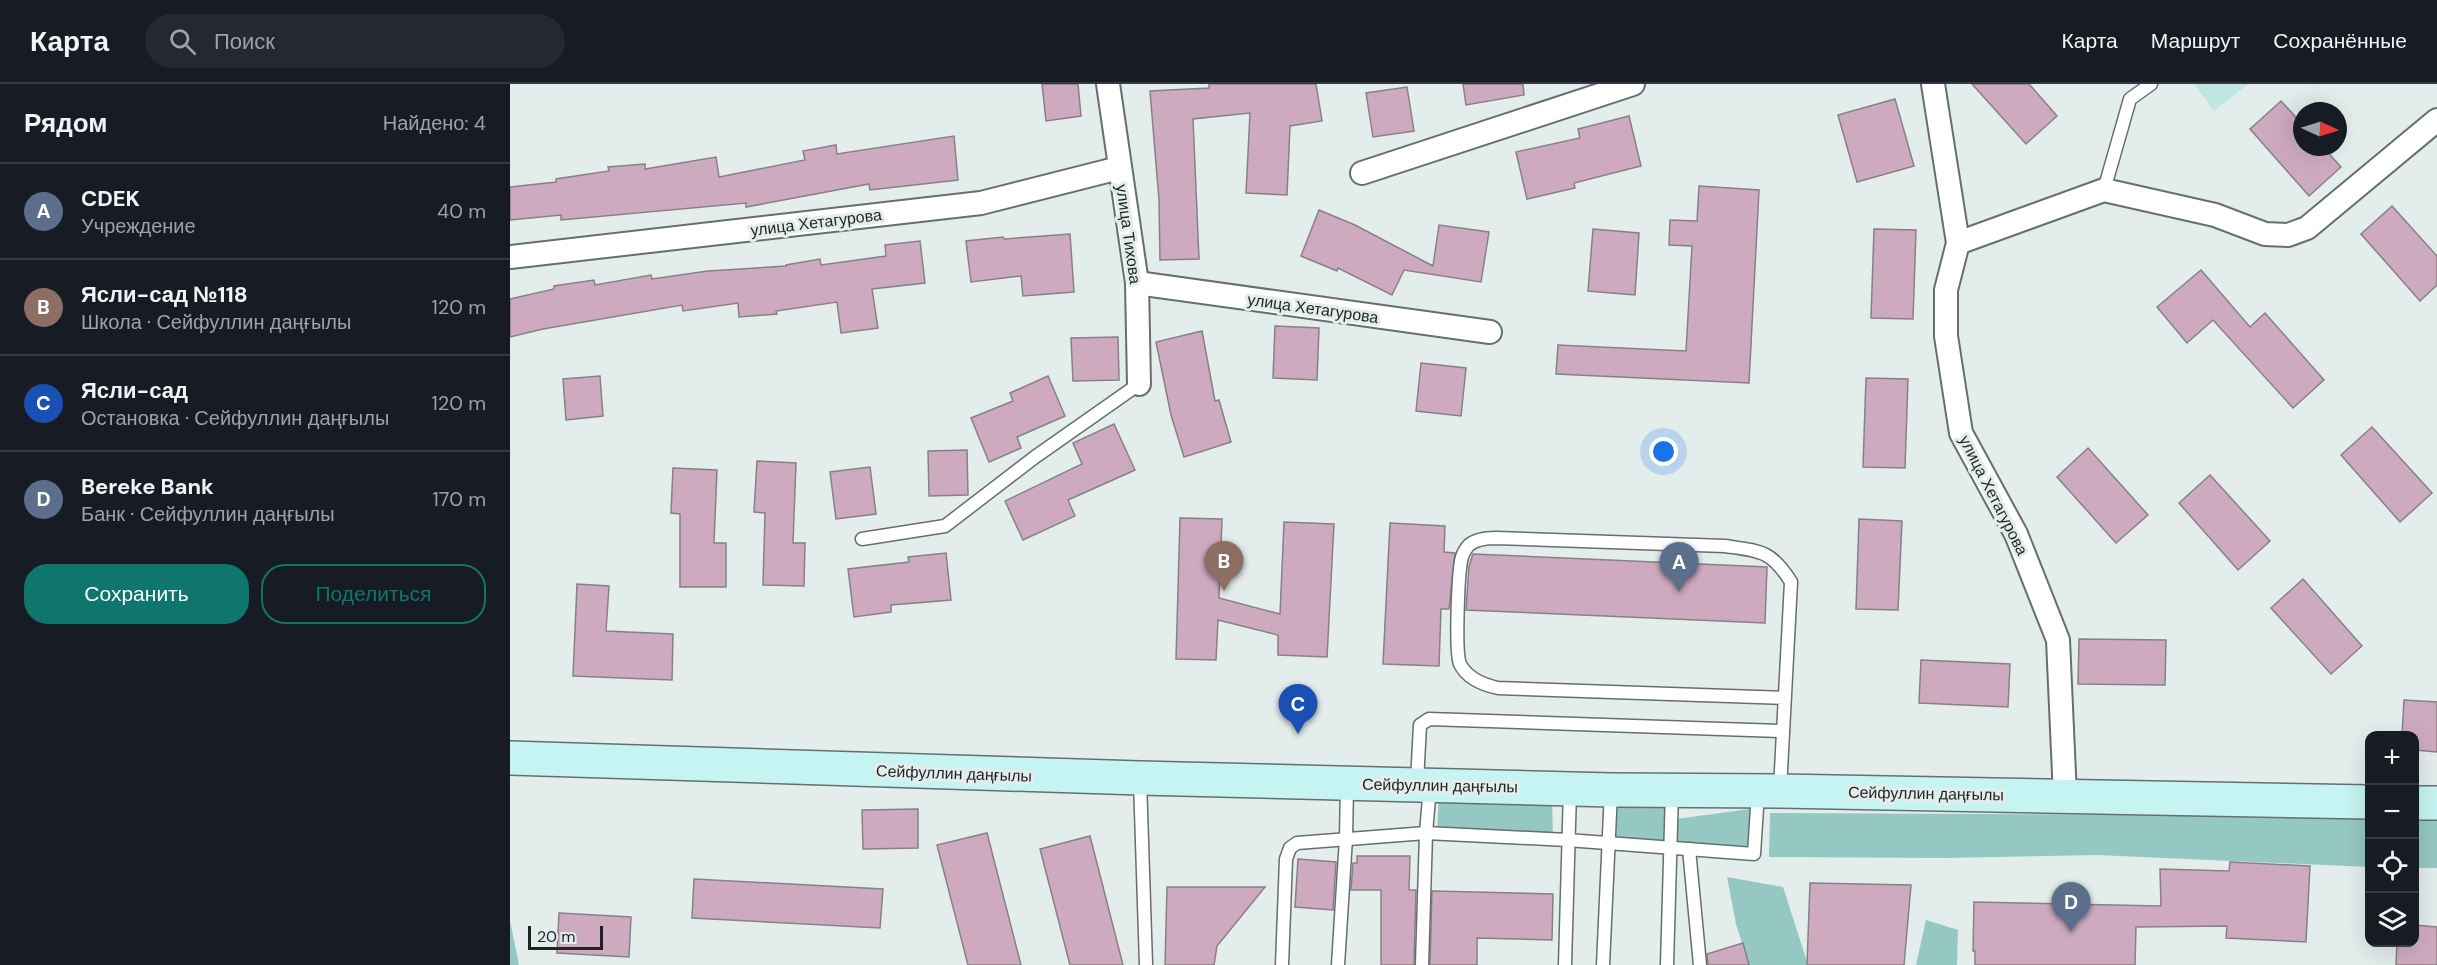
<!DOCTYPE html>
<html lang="ru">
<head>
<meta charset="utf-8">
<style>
  body { margin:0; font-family:"DM Sans",sans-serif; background:#242831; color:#f1f3f6 }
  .controls { position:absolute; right:18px; bottom:18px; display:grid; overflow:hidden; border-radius:12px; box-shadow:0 6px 24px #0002 }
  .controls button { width:54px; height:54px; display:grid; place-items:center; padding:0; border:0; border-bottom:2px solid #363941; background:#171b24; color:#f1f3f6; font:30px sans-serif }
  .compass { position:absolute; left:1783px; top:18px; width:54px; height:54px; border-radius:50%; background:#171b24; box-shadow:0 6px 24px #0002; rotate:94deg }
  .scale { position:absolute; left:18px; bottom:15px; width:75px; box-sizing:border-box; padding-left:6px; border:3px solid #1f2323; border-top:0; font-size:16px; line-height:21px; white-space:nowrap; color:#1f2323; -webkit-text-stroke:4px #e2edec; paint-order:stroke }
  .you { position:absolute; left:1154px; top:368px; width:21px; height:21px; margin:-15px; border:4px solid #fff; border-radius:50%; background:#1a73e8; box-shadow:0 0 0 9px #1a73e833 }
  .badge { display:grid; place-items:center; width:39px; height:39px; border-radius:50%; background:#0f766e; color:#fff; font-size:20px; font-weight:700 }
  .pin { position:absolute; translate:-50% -50px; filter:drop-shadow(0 2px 3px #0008) }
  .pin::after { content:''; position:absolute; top:32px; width:21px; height:18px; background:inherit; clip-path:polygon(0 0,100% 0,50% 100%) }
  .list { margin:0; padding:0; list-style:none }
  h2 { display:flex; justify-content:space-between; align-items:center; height:78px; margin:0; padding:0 24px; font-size:26px }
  h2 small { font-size:20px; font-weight:400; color:#9ea1a6 }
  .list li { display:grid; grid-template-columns:39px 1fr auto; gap:18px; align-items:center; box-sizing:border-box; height:96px; padding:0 24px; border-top:2px solid #363941 }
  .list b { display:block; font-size:22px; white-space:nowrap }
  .list p { margin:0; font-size:20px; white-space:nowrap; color:#9ea1a6 }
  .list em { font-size:20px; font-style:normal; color:#9ea1a6 }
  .actions { display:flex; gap:12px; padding:18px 24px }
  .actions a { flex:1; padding:14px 0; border:2px solid #0f766e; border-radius:24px; text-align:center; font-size:21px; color:#0f766e }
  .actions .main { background:#0f766e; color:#fff }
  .icon { flex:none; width:33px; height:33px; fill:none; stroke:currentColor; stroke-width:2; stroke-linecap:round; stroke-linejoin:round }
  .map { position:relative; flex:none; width:1927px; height:881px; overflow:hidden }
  header { display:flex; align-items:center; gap:36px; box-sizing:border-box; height:84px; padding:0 30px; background:#171b24; border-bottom:2px solid #363941 }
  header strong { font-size:28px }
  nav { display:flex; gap:33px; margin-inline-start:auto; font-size:21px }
  .search { width:420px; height:54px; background:#242831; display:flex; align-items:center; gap:15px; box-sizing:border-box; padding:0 21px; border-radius:33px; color:#9ea1a6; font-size:22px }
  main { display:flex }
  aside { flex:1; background:#171b24 }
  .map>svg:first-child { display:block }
  .green { fill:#c0e6e3 }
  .forest { fill:#95c7c3 }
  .building { fill:#ceaac0; stroke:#888085; stroke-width:1.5 }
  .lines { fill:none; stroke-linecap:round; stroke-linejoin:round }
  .lane-casing { stroke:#656f6e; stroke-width:15 }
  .street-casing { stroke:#656f6e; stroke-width:26 }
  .secondary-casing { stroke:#656f6e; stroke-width:36 }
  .lane { stroke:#fff; stroke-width:12 }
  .street { stroke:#fff; stroke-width:22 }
  .secondary { stroke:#c6f4f2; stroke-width:33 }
  .labels { text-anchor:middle; stroke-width:6; stroke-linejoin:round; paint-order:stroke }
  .street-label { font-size:16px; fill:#1f2323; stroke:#e2edec }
</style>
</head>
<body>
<header>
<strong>Карта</strong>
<div class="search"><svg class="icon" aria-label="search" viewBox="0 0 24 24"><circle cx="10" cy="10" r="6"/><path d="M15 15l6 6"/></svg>Поиск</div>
<nav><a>Карта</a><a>Маршрут</a><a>Сохранённые</a></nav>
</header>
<main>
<aside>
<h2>Рядом<small>Найдено: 4</small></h2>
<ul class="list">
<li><span class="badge" style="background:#5c6f8a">A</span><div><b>CDEK</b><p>Учреждение</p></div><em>40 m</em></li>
<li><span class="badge" style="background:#8d6e63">B</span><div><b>Ясли-сад №118</b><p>Школа · Сейфуллин даңғылы</p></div><em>120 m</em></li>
<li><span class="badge" style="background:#1a4fb4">C</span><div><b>Ясли-сад</b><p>Остановка · Сейфуллин даңғылы</p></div><em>120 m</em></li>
<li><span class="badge" style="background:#5c6f8a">D</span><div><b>Bereke Bank</b><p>Банк · Сейфуллин даңғылы</p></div><em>170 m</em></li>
</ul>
<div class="actions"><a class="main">Сохранить</a><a>Поделиться</a></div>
</aside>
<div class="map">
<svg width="1927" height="881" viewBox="0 0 1927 881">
  <rect width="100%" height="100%" fill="#e2edec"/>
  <polygon class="green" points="1684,0 1738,0 1704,27"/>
  <g class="forest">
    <polygon points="929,709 1042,715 1043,756 927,750"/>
    <polygon points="1107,719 1155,721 1155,759 1105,754"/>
    <polygon points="1240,725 1240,762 1165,759 1166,735"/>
    <polygon points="1260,729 1859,732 1859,783 1587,771 1433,774 1259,773"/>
    <polygon points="1904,732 1927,732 1927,784 1905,784"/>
    <polygon points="1217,793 1273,803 1298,881 1239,881 1226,840"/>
    <polygon points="1416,836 1448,846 1447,881 1406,881"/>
    <polygon points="0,837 9,881 0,881"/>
  </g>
  <g class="building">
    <polygon points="532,0 568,0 571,32 536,37"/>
    <polygon points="699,0 806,0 812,37 780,42 777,111 736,109 740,29 683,35 689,175 650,176 649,116 640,7 699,4"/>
    <polygon points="953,0 1013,0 1014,11 956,21"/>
    <polygon points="1462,0 1519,0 1547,32 1516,60"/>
    <polygon points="897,3 904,47 863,53 856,9"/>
    <polygon points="1385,15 1404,82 1347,98 1328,31"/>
    <polygon points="1771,17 1792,40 1792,63 1813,63 1831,83 1799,112 1740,45"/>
    <polygon points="1119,32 1131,82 1064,99 1065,104 1017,115 1006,68 1070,54 1068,45"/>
    <polygon points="444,52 448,96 360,106 359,100 236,123 236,119 51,136 51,131 0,136 0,103 46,98 46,95 99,87 98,83 135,80 135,85 206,73 209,93 295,76 293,67 326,61 327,70"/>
    <polygon points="1189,102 1249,106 1239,299 1046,290 1048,261 1176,267 1182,162 1159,161 1160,136 1187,137"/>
    <polygon points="1882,122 1927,172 1927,201 1910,217 1851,150"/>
    <polygon points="809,126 845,141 923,182 929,141 979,148 971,198 894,186 882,211 828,184 827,187 791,172"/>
    <polygon points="1083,145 1129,149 1125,211 1078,207"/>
    <polygon points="1364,145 1406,146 1403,235 1361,234"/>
    <polygon points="560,150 564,208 513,212 511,192 461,198 456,157 493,153 494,155"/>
    <polygon points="410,157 415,199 362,205 368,244 331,249 327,218 266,227 267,230 229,233 228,219 173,227 172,221 33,245 0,253 0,215 44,205 44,202 84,196 85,201 141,191 142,195 198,187 276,182 276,181 310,175 311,181 376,172 375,161"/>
    <polygon points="1691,186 1740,243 1755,229 1814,296 1783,324 1703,236 1677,259 1647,223"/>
    <polygon points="765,242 809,244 807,296 763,294"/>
    <polygon points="692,247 705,317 709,316 721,358 674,373 661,331 646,258"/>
    <polygon points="608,253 609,296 563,297 561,254"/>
    <polygon points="911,279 956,284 951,332 906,327"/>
    <polygon points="90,292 93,332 56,336 53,295"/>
    <polygon points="538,292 555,332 507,353 511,364 479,378 461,334 503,317 500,309"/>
    <polygon points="1356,294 1398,295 1395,384 1353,383"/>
    <polygon points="604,340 625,386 558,416 565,432 513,456 495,417 572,380 563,359"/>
    <polygon points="1862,343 1922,409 1890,438 1831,371"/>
    <polygon points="1578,364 1638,431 1606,459 1547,393"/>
    <polygon points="457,366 458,411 419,412 418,367"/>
    <polygon points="247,377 286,379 283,459 295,459 294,502 253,501 255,429 244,428"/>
    <polygon points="360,383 366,430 326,435 320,388"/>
    <polygon points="163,384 207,386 204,459 216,459 216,503 170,503 170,430 161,429"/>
    <polygon points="1700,391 1760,457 1728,486 1669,419"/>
    <polygon points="670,434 712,435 709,514 770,530 774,438 824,440 817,573 768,571 768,551 708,536 706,576 666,575"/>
    <polygon points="1349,435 1392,437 1388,526 1346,525"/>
    <polygon points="880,439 935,442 934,468 945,469 939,525 931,525 929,582 873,580"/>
    <polygon points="436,469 441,516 381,521 381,528 344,533 338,485 399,478 398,473"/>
    <polygon points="963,470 1257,483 1255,539 956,526 959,482"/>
    <polygon points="1793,495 1852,562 1821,590 1761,524"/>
    <polygon points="67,500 99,502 96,547 163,550 162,596 63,592"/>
    <polygon points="1569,555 1656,556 1655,601 1568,600"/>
    <polygon points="1411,576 1500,580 1498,623 1409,619"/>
    <polygon points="1894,616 1927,618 1927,668 1905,666 1905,651 1892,651"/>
    <polygon points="408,725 408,764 353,765 352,726"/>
    <polygon points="477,749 511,881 458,881 427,761"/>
    <polygon points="580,752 613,881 560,881 530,765"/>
    <polygon points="847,772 900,772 899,806 906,806 904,881 871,881 871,806 841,806 843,779 847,779"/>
    <polygon points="788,775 826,778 823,826 785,823"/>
    <polygon points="1720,778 1800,782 1796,858 1716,854 1717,842 1626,843 1625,881 1465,881 1465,867 1463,867 1464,818 1651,822 1650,785 1719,787"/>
    <polygon points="184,795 373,805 370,844 182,834"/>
    <polygon points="1300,799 1401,801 1394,881 1297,881"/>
    <polygon points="657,803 755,803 707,862 704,881 655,881"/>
    <polygon points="922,807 1043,810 1042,856 967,854 967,881 920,881"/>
    <polygon points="49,829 121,833 119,873 47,869"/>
    <polygon points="1905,841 1927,843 1927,881 1886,881 1887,858 1905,858"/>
    <polygon points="1233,859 1239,881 1198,881 1197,870"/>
  </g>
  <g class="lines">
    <defs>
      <g id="lane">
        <polyline points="1594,106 1620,15 1641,0"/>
        <polyline points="352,455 435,442 525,373 629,300"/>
        <polyline points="630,696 636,881"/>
        <polyline points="907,698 910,641 919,635 1273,647"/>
        <path d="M1270,705l11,-207c-20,-32 -31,-31 -66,-36l-229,-8c-9,0 -20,1 -27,7 -2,2 -6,8 -7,12 -4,13 -7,95 -2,107 7,14 24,21 38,24l287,10"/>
        <polyline points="1179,765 1190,881"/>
        <polyline points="772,881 776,775 780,764 787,759 916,749 1057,756 1244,770 1248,708"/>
        <polyline points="828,881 836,754 837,701"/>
        <polyline points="912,881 916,749 920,702"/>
        <polyline points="1055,881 1060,706"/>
        <polyline points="1093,881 1101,707"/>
        <polyline points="1157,881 1162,707"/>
      </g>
      <g id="street">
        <polyline points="598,0 627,199 629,300"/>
        <polyline points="1423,0 1448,159 1436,206 1436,252 1451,349 1506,450 1548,556 1555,712"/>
        <polyline points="852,89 1123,0"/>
        <polyline points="1448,159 1594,106 1705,131 1755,150 1778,151 1797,144 1927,36"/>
        <polyline points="0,173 471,119 609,84"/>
        <polyline points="627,199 980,248"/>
      </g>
      <g id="secondary">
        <polyline points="0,674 630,694 1101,706 1270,707 1860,718"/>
        <polyline points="1904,719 1927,719"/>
      </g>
    </defs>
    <use href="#lane" class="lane-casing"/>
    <use href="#street" class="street-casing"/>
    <use href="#secondary" class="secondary-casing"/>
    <use href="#lane" class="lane"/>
    <use href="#street" class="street"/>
    <use href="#secondary" class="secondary"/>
  </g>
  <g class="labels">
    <g class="street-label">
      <text transform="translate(306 138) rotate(-7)" y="6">улица Хетагурова</text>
      <text transform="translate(619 150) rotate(82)" y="6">улица Тихова</text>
      <text transform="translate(803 224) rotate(8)" y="6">улица Хетагурова</text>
      <text transform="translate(1484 411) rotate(63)" y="6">улица Хетагурова</text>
      <text transform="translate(444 689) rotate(2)" y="6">Сейфуллин даңғылы</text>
      <text transform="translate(930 701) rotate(1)" y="6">Сейфуллин даңғылы</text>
      <text transform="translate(1416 709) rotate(1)" y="6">Сейфуллин даңғылы</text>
    </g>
  </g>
</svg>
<div class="controls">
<button>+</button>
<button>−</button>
<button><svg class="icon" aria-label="locate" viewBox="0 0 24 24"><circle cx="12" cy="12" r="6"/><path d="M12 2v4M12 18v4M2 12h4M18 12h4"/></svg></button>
<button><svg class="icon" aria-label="layers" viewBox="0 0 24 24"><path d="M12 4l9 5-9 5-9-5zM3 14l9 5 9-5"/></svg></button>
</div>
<svg class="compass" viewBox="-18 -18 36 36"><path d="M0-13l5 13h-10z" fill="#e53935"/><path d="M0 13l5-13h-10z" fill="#9ea1a6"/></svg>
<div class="scale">20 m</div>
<div class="you"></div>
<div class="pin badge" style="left:1169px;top:508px;background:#5c6f8a">A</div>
<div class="pin badge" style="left:714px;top:507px;background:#8d6e63">B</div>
<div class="pin badge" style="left:788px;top:650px;background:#1a4fb4">C</div>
<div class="pin badge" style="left:1561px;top:848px;background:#5c6f8a">D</div>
</div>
</main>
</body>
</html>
